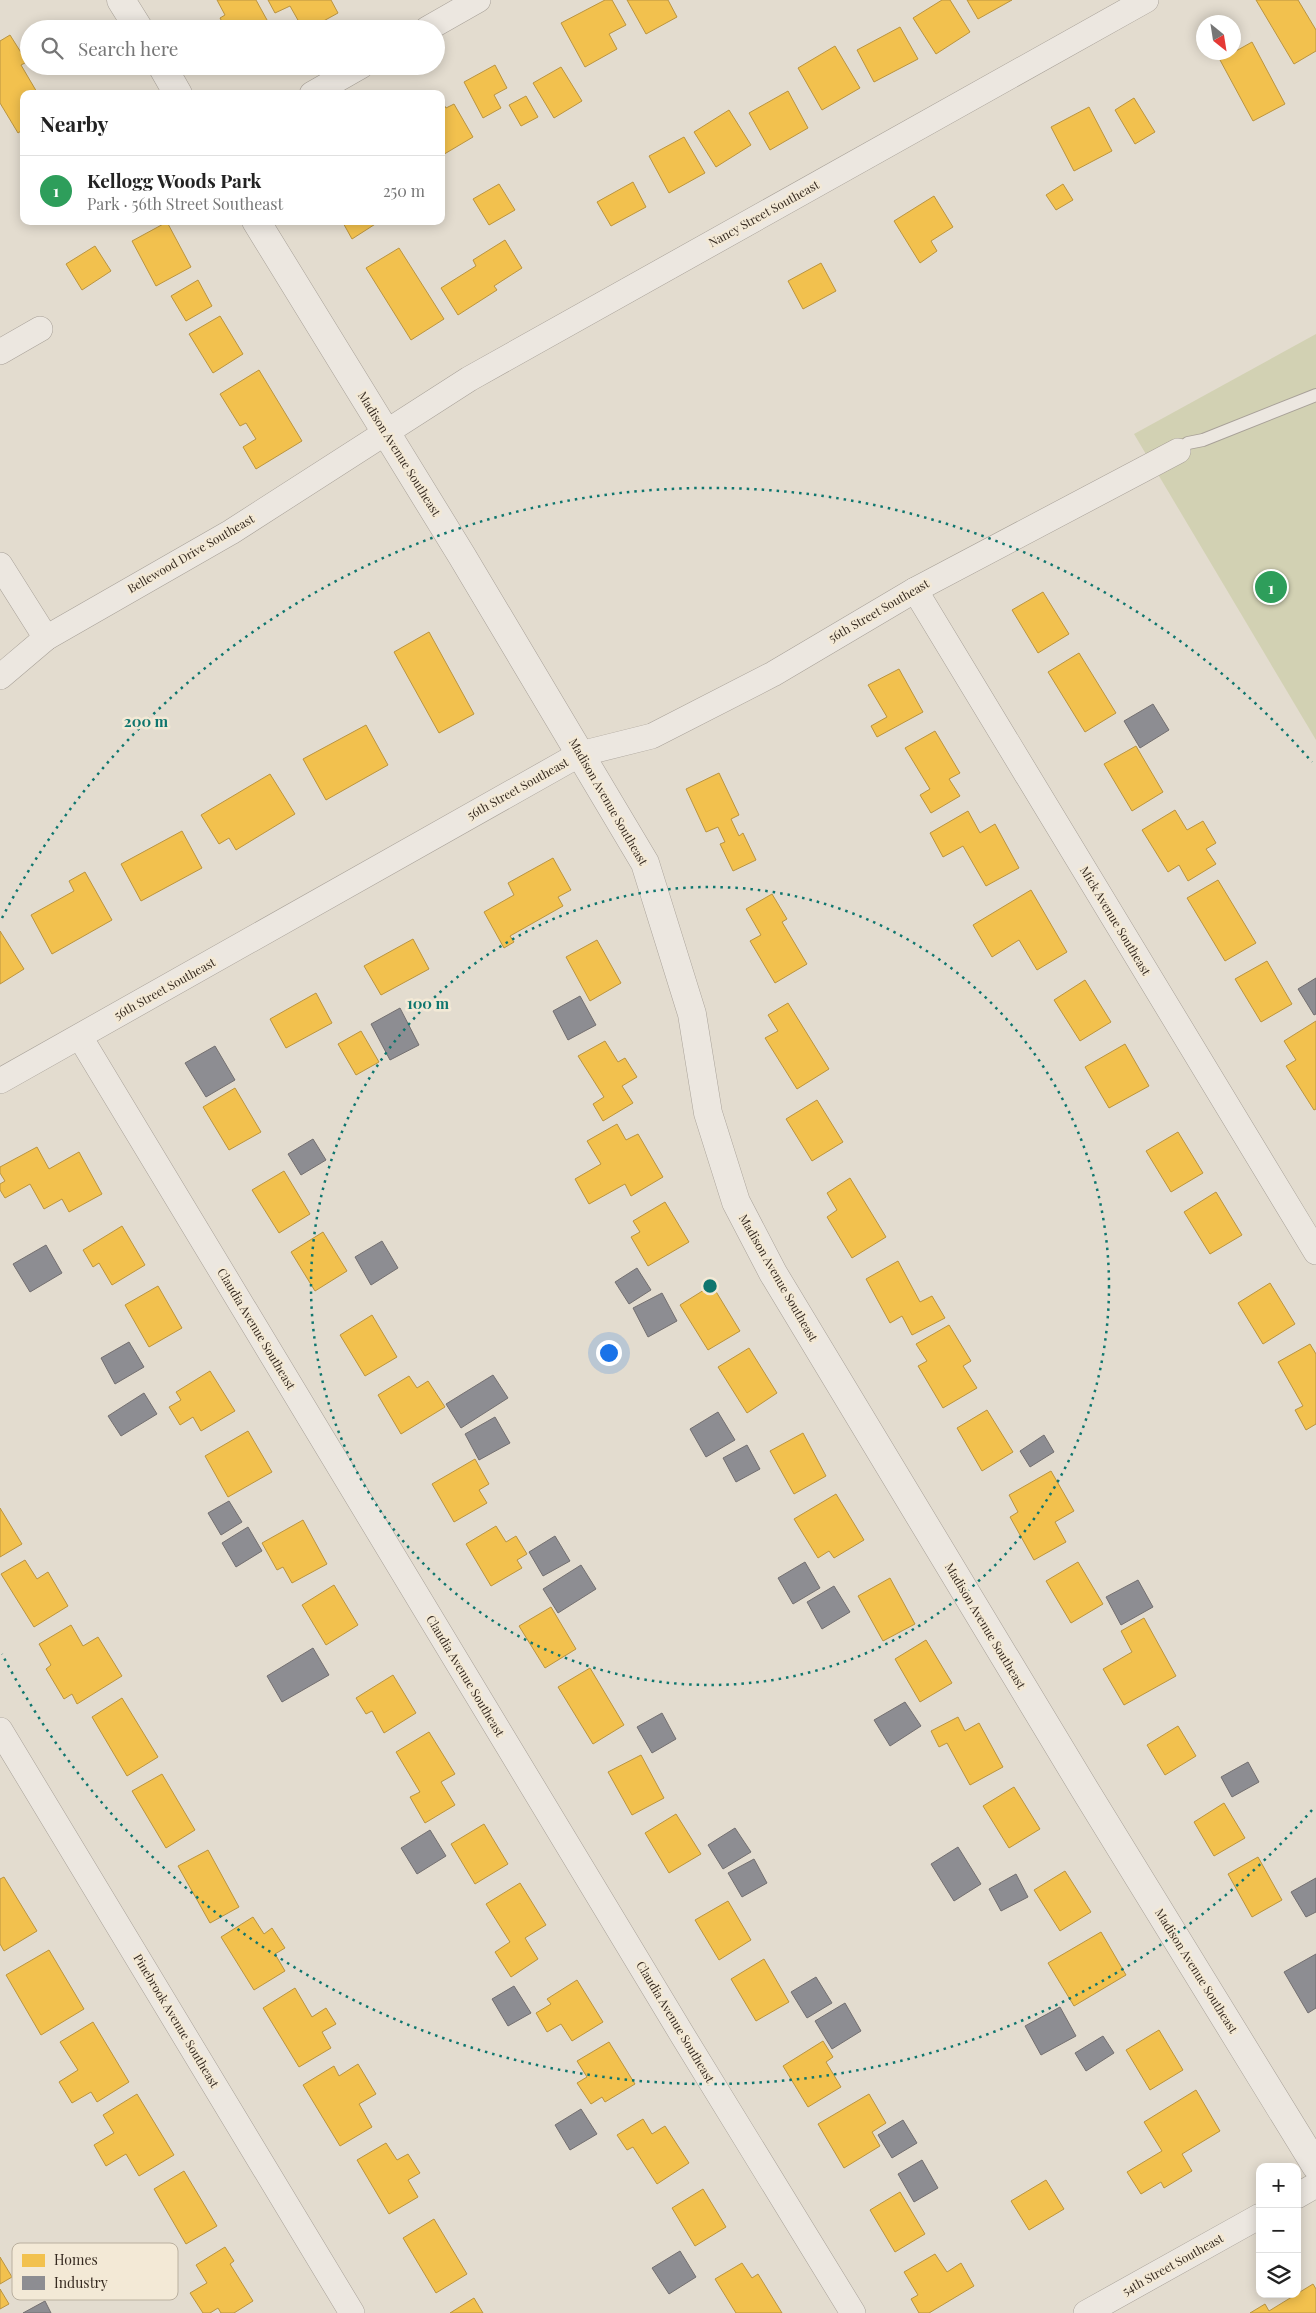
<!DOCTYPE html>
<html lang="en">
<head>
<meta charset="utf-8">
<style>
  body { margin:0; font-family:"Playfair Display",serif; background:#f2f2f2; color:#222 }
  .controls { position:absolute; right:15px; bottom:15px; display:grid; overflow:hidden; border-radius:10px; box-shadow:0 2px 12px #0003 }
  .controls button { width:45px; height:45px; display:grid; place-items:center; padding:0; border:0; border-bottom:1px solid #e0e0e0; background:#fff; color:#222; font:25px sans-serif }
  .compass { position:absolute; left:1196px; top:15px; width:45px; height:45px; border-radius:50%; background:#fff; box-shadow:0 2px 12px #0003; rotate:150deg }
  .you { position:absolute; left:608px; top:1352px; width:18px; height:18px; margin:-12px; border:4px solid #fff; border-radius:50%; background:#1a73e8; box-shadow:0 0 0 8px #1a73e833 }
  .badge { display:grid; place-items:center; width:32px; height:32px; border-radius:50%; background:#73685d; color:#fff; font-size:16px; font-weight:700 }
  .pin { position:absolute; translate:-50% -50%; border:2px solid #fff; box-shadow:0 1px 5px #0006 }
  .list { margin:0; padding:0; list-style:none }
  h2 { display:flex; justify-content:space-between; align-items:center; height:65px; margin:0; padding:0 20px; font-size:21px }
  h2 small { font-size:16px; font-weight:400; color:#767676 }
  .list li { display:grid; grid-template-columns:32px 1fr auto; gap:15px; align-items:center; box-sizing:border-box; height:70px; padding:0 20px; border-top:1px solid #e0e0e0 }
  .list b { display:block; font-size:19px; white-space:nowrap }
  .list p { margin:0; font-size:16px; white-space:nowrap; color:#767676 }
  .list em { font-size:16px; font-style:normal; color:#767676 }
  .icon { flex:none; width:28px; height:28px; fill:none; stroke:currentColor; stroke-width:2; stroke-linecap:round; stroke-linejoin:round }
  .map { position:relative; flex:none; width:1316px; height:2313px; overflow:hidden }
  .search { position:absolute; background:#fff; box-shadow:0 2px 12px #0003; left:20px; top:20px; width:425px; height:55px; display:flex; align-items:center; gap:12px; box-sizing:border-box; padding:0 18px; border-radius:28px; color:#767676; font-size:19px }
  .panel { position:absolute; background:#fff; box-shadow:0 2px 12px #0003; left:20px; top:90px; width:425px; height:135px; border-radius:10px }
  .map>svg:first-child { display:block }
  .green { fill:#d2d1b3 }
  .homes { fill:#f2c14e; stroke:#ba9440 }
  .industry { fill:#8d8d92; stroke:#736f70 }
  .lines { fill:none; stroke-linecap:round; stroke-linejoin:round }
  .service-casing { stroke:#a8a198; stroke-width:14 }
  .minor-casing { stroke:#a8a198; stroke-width:26 }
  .tertiary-casing { stroke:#a8a198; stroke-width:29 }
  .service { stroke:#ece7e0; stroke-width:12 }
  .minor { stroke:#ece7e0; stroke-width:25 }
  .tertiary { stroke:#ece7e0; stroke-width:28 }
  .ring { fill:none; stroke:#0f766e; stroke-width:2.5; stroke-dasharray:2.5 5 }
  .labels { text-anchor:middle; stroke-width:5; stroke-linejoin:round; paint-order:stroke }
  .street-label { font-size:12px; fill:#362a20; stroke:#f3e9d6 }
  .key { fill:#f3e9d6; stroke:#bab09f; stroke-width:1 }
  .key-label { font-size:14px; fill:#362a20 }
  .centre { fill:#0f766e; stroke:#f3e9d6; stroke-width:2.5 }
  .ring-label { font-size:15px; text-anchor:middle; font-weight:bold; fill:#0f766e; stroke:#f3e9d6; stroke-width:5; stroke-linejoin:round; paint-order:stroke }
</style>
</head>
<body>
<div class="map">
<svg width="1316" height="2313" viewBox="0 0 1316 2313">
  <rect width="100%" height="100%" fill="#e3dccf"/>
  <polygon class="green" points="1316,334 1316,740 1134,434"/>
  <g class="homes">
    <polygon points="217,0 256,0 272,29 226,29 220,18 225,15"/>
    <polygon points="268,0 331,0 338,13 309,29 303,29 290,6 275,13"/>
    <polygon points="605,0 612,0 626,25 609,34 617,49 585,67 561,23"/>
    <polygon points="627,0 668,0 677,17 646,34"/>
    <polygon points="942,0 950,0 970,32 936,54 913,18"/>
    <polygon points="967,0 1012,0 978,19"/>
    <polygon points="1256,0 1298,0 1316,30 1316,51 1294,64"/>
    <polygon points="900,27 918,59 874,82 857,50"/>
    <polygon points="10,35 27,62 21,65 38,94 24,94 24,135 21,131 18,133 0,103 0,41"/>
    <polygon points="1252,42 1285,104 1253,121 1220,60"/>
    <polygon points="835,46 860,88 822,110 798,68"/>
    <polygon points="495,65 507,88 494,95 501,108 483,118 464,82"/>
    <polygon points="561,67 582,101 554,118 533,83"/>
    <polygon points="788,91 808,128 770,150 749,113"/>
    <polygon points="526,96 538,117 521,126 509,105"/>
    <polygon points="1134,98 1155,132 1135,144 1115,110"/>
    <polygon points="441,100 446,108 454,104 473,137 441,156"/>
    <polygon points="1089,107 1112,151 1074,171 1051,127"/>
    <polygon points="729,110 751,145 716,167 694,132"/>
    <polygon points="684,137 705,173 669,193 649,156"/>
    <polygon points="633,182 646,207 611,226 597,202"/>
    <polygon points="499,184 515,210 489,225 473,199"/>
    <polygon points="1063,184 1073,200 1056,210 1046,195"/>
    <polygon points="934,196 953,227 931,241 937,251 920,263 894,221"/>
    <polygon points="342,221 380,221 352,239"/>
    <polygon points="167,222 191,267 156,286 132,241"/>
    <polygon points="505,240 522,268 494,286 497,290 458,315 441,288 476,266 473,260"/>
    <polygon points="95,246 111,271 82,290 66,264"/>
    <polygon points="399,248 444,319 411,340 366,268"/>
    <polygon points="821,263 836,291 803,309 788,281"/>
    <polygon points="198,280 212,306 186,321 171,296"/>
    <polygon points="220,316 243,354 213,373 189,334"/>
    <polygon points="259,370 302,441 256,469 243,447 256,439 246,423 240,426 220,394"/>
    <polygon points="1043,592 1069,634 1038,653 1012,610"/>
    <polygon points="429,632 474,714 439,733 394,652"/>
    <polygon points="1079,653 1116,713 1085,732 1048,672"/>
    <polygon points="899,669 923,712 877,737 871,726 887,717 868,685"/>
    <polygon points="366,725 388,765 326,800 303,759"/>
    <polygon points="935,731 960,773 949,779 960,796 931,813 920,795 930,789 905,748"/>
    <polygon points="1136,746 1163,792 1132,811 1104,764"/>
    <polygon points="719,773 739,815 731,819 739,836 743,833 756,860 733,871 720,844 725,842 718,827 706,832 686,789"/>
    <polygon points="270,774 295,814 236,850 229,838 219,844 201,815"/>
    <polygon points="1175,810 1187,830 1203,821 1216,843 1206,849 1216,864 1188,881 1179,865 1168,872 1142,830"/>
    <polygon points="968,811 980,833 995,824 1019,868 986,886 963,846 943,857 930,833"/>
    <polygon points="182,831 202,868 141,901 121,864"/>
    <polygon points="553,858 571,890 558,897 563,906 510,936 514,942 504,948 484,912 514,895 508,883"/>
    <polygon points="85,872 112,920 52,954 31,915 74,891 69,881"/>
    <polygon points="1218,880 1256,943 1225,961 1187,898"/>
    <polygon points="1031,890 1067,952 1037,970 1019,940 992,957 973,925"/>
    <polygon points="772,894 787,919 782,922 807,964 775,983 750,941 761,935 746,909"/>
    <polygon points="0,931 24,969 0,984"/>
    <polygon points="413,939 429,969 381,995 364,966"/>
    <polygon points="597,940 621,983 590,1001 566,957"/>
    <polygon points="1267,961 1292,1004 1261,1022 1235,979"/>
    <polygon points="1085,980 1111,1022 1080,1041 1054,1000"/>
    <polygon points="316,993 332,1023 286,1048 270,1019"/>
    <polygon points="788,1003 829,1069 797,1089 765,1038 778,1031 768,1015"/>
    <polygon points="1316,1021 1316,1109 1314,1110 1286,1066 1296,1060 1284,1041"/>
    <polygon points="361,1031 379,1062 356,1075 338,1044"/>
    <polygon points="605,1041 618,1062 625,1058 637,1077 622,1086 633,1103 603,1121 593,1104 604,1097 578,1056"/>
    <polygon points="1125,1044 1149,1086 1109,1108 1085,1067"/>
    <polygon points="235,1088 261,1132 229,1150 203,1107"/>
    <polygon points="817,1100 843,1142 812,1161 786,1119"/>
    <polygon points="617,1124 626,1140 638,1134 663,1177 631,1196 625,1184 589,1204 575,1179 601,1164 587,1141"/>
    <polygon points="1178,1132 1203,1173 1171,1192 1146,1151"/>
    <polygon points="37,1147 49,1169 79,1152 102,1194 69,1212 62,1199 44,1209 30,1184 5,1198 0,1190 0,1184 5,1181 0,1173 0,1167"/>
    <polygon points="284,1171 310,1214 279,1233 252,1190"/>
    <polygon points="850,1178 886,1237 852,1258 827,1217 837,1210 827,1193"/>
    <polygon points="1216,1192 1242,1235 1210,1254 1184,1212"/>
    <polygon points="665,1202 689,1242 648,1266 631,1237 640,1232 633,1221"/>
    <polygon points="122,1226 145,1265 112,1285 99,1263 93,1267 83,1250"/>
    <polygon points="323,1232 347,1271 315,1291 291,1252"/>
    <polygon points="898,1261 920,1302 932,1296 945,1318 912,1335 902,1316 890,1323 866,1279"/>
    <polygon points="1270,1283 1295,1324 1263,1344 1238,1303"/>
    <polygon points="712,1285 740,1331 708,1350 680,1305"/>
    <polygon points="158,1286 182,1328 149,1347 125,1305"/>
    <polygon points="372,1315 397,1357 365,1376 340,1335"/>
    <polygon points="949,1325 971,1361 963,1366 977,1388 943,1408 918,1366 927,1361 916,1344"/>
    <polygon points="1310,1344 1316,1354 1316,1424 1306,1430 1295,1410 1303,1406 1278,1362"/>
    <polygon points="749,1348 777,1393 747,1413 718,1367"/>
    <polygon points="210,1371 235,1411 201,1431 193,1417 180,1425 169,1407 181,1400 176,1392"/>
    <polygon points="409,1376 417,1388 428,1381 445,1407 401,1434 378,1395"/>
    <polygon points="987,1410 1013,1452 982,1471 957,1428"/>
    <polygon points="248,1431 272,1472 228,1497 205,1456"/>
    <polygon points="803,1433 826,1476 794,1494 770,1451"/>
    <polygon points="475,1459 489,1484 479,1490 487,1503 454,1522 432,1484"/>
    <polygon points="1051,1471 1074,1511 1055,1522 1066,1542 1034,1560 1010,1517 1018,1512 1009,1495"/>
    <polygon points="836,1494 864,1540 834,1558 829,1551 818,1558 794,1519"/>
    <polygon points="0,1508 22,1544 0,1557"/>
    <polygon points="303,1520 327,1564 292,1583 283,1567 277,1570 262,1543"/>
    <polygon points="496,1526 506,1542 516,1536 527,1554 517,1560 522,1568 491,1586 466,1544"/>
    <polygon points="25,1560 37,1579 48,1572 68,1606 34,1627 1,1574"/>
    <polygon points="1078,1562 1103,1604 1071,1623 1046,1581"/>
    <polygon points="890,1578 915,1624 883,1641 858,1596"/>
    <polygon points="334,1585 358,1625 326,1645 302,1605"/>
    <polygon points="551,1607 576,1649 545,1668 519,1626"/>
    <polygon points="1144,1618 1176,1676 1124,1705 1103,1669 1132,1652 1121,1631"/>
    <polygon points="71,1625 83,1646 98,1637 122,1676 77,1704 72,1694 64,1699 46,1669 51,1665 39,1644"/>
    <polygon points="926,1640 952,1683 920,1702 895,1659"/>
    <polygon points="590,1668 624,1725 593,1744 558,1687"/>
    <polygon points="393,1675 416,1713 384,1733 372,1711 366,1714 356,1698"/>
    <polygon points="122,1698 158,1757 127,1776 92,1717"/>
    <polygon points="958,1717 965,1731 979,1723 1003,1767 970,1785 947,1743 939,1747 931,1731"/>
    <polygon points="1178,1726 1196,1756 1165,1775 1147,1745"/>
    <polygon points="429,1732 455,1774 441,1782 455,1805 425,1823 410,1797 420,1792 396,1752"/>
    <polygon points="641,1755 664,1798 632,1815 608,1772"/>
    <polygon points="162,1774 195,1830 166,1848 132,1791"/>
    <polygon points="1014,1787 1040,1829 1009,1848 983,1806"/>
    <polygon points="1224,1803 1245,1838 1214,1856 1194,1822"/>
    <polygon points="676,1814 701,1854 669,1873 645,1833"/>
    <polygon points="484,1824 508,1864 475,1884 451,1844"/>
    <polygon points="208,1850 239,1907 210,1923 178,1866"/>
    <polygon points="1258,1857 1282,1900 1252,1917 1228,1874"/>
    <polygon points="1065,1871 1091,1912 1060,1931 1034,1890"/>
    <polygon points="4,1877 37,1931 4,1951 0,1944 0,1879"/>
    <polygon points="520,1883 546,1925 525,1938 538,1959 511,1977 495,1952 510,1942 486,1904"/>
    <polygon points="728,1901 751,1940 719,1960 695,1920"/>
    <polygon points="253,1917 264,1934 272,1928 285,1948 275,1954 285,1971 254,1990 221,1937"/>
    <polygon points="1101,1932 1126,1975 1074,2006 1048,1963"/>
    <polygon points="49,1950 84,2009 41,2035 6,1975"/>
    <polygon points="764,1959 789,2002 756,2021 731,1979"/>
    <polygon points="577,1980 603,2022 572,2041 561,2024 547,2032 536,2013 551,2004 547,1999"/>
    <polygon points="295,1988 312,2017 326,2008 336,2024 322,2032 331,2048 299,2067 263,2008"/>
    <polygon points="93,2022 129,2082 97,2102 91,2092 72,2103 59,2082 78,2070 60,2042"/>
    <polygon points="1159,2030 1183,2070 1150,2090 1126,2050"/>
    <polygon points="823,2041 833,2057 826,2062 841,2087 808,2107 783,2066"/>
    <polygon points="609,2042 635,2084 605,2102 602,2097 591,2104 577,2083 587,2077 577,2061"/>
    <polygon points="358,2064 376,2094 359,2104 372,2127 340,2146 303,2085 334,2066 339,2076"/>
    <polygon points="1196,2090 1220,2131 1182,2154 1192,2171 1164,2188 1161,2182 1141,2194 1127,2172 1162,2151 1144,2122"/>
    <polygon points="137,2094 174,2155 139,2176 126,2154 106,2166 94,2145 114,2133 103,2115"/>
    <polygon points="869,2094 886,2123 872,2132 880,2146 844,2168 818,2124"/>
    <polygon points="643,2119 652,2134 665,2126 689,2163 657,2184 633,2147 627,2150 617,2135"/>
    <polygon points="386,2143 397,2160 408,2154 420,2173 408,2180 418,2197 389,2214 357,2160"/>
    <polygon points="184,2171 217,2226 186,2244 154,2189"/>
    <polygon points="1046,2180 1064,2209 1029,2230 1011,2201"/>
    <polygon points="703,2189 726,2227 695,2246 672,2208"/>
    <polygon points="900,2192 925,2234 895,2252 870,2210"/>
    <polygon points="434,2219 467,2274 436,2293 403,2238"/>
    <polygon points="225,2247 234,2261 230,2264 253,2301 234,2313 221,2313 218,2308 210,2313 203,2313 190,2293 207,2283 196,2265"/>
    <polygon points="935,2254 947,2272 961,2263 974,2286 929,2313 919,2313 911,2299 918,2295 904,2272"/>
    <polygon points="0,2257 12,2277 0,2284"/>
    <polygon points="742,2263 752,2278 758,2274 782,2313 736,2313 715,2279"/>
    <polygon points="1313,2284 1316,2289 1316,2313 1250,2313 1265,2304 1269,2311"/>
    <polygon points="0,2289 9,2304 0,2309"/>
    <polygon points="474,2298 483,2313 450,2313"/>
  </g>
  <g class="industry">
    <polygon points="1153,704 1169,730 1140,748 1124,721"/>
    <polygon points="1316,978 1316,1014 1314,1015 1298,989"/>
    <polygon points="580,996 596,1025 568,1040 553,1011"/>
    <polygon points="400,1008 419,1045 390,1060 371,1024"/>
    <polygon points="215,1046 235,1080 206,1097 185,1063"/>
    <polygon points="313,1139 326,1160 301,1175 288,1154"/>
    <polygon points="382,1241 398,1268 371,1285 355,1257"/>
    <polygon points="46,1245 62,1273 30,1292 13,1264"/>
    <polygon points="637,1268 651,1290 629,1304 615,1282"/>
    <polygon points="662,1293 677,1321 648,1337 633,1308"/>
    <polygon points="129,1342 144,1367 115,1384 101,1358"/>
    <polygon points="493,1375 508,1398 461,1428 446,1404"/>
    <polygon points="144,1393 157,1414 121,1436 108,1416"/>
    <polygon points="718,1412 735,1440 706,1457 690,1429"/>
    <polygon points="495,1417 510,1443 479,1460 465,1434"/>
    <polygon points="1044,1435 1054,1452 1030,1467 1020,1451"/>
    <polygon points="747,1445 760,1469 736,1482 723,1458"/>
    <polygon points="229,1501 242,1522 221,1535 208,1513"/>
    <polygon points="248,1527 262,1551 236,1567 222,1543"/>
    <polygon points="555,1536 570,1561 543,1576 529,1552"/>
    <polygon points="805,1562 820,1588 793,1604 778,1578"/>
    <polygon points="581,1565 596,1589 558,1613 543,1589"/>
    <polygon points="1138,1580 1153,1607 1121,1625 1106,1597"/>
    <polygon points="834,1586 850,1612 822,1629 807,1602"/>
    <polygon points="313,1648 329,1675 282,1702 267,1676"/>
    <polygon points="905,1702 921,1726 890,1746 874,1720"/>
    <polygon points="662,1713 676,1739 652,1753 637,1727"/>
    <polygon points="1248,1762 1259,1782 1232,1797 1221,1777"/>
    <polygon points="735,1828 751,1852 723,1869 708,1845"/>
    <polygon points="430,1830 446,1856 417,1874 401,1848"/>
    <polygon points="958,1847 981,1884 954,1901 931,1864"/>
    <polygon points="754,1859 767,1883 742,1897 728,1873"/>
    <polygon points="1016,1874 1028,1897 1001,1911 989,1889"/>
    <polygon points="1316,1878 1316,1912 1306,1917 1291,1892"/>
    <polygon points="1316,1954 1316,2008 1308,2013 1284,1972"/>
    <polygon points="816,1977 832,2003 807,2018 791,1992"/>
    <polygon points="514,1986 531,2013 508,2026 492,1999"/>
    <polygon points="845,2003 861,2031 832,2049 815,2021"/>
    <polygon points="1060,2007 1076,2036 1041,2055 1025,2026"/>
    <polygon points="1103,2036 1114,2053 1086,2071 1075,2053"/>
    <polygon points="581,2109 597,2134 570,2150 555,2125"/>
    <polygon points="903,2120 917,2143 892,2158 878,2135"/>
    <polygon points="922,2160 938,2188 914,2202 898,2174"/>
    <polygon points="680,2251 696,2277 669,2294 652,2268"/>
    <polygon points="45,2301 51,2313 23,2313"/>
  </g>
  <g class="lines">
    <defs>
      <polyline id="service" points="1178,451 1188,443 1203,440 1316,395"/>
      <g id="minor">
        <polyline points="427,29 478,0"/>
        <polyline points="312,94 361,66"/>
        <polyline points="0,352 40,329"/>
        <polyline points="0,565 46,638"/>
        <polyline points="915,590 1316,1252"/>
        <polyline points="0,677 46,638 231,532 469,379 1146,0"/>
        <polyline points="80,1037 683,2036 853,2313"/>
        <polyline points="0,1081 580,754 652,736 773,674 915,590 1178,451"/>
        <polyline points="0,1730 352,2313"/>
        <polyline points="1297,2196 1316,2185"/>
        <polyline points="1086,2313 1260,2216"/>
      </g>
      <g id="tertiary">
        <polyline points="121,0 139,29"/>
        <polyline points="162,66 178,94"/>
        <polyline points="256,221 462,556 645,863 692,1014 708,1113 736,1202 773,1273 1085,1790 1316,2166"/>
      </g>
    </defs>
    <use href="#service" class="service-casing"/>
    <use href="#minor" class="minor-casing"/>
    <use href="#tertiary" class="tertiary-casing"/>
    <use href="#service" class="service"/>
    <use href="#minor" class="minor"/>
    <use href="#tertiary" class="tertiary"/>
  </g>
  <g class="ring">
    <circle cx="710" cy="1286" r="399"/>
    <path d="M1312 1810A798 798 0 0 1 2 1654M2 918A798 798 0 0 1 1312 762"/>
  </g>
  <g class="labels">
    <g class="street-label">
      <text transform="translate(764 214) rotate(-29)" y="4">Nancy Street Southeast</text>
      <text transform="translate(399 454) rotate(58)" y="4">Madison Avenue Southeast</text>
      <text transform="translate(191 554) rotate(-30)" y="4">Bellewood Drive Southeast</text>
      <text transform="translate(879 611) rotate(-30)" y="4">56th Street Southeast</text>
      <text transform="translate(518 789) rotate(-29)" y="4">56th Street Southeast</text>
      <text transform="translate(608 802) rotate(60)" y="4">Madison Avenue Southeast</text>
      <text transform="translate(1115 921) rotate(59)" y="4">Mick Avenue Southeast</text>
      <text transform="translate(165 989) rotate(-29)" y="4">56th Street Southeast</text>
      <text transform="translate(778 1278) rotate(60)" y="4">Madison Avenue Southeast</text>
      <text transform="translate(256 1329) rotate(59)" y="4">Claudia Avenue Southeast</text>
      <text transform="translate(985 1626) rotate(59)" y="4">Madison Avenue Southeast</text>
      <text transform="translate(465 1676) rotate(59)" y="4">Claudia Avenue Southeast</text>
      <text transform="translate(1196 1971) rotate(58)" y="4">Madison Avenue Southeast</text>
      <text transform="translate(176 2021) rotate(59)" y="4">Pinebrook Avenue Southeast</text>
      <text transform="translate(675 2022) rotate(59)" y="4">Claudia Avenue Southeast</text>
      <text transform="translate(1173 2265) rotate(-29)" y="4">54th Street Southeast</text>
    </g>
  </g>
  <rect x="12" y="2243" width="166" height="57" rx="8" class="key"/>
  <rect x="22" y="2254" width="23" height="13" fill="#f2c14e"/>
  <rect x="22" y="2276" width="23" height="14" fill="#8d8d92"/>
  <g class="key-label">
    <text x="54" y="2265">Homes</text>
    <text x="54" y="2288">Industry</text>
  </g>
  <circle cx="710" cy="1286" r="8" class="centre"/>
  <g class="ring-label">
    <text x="146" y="727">200 m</text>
    <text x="428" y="1009">100 m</text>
  </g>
</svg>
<div class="controls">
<button>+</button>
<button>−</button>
<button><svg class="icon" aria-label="layers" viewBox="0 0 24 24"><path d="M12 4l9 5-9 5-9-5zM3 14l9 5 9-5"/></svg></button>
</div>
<svg class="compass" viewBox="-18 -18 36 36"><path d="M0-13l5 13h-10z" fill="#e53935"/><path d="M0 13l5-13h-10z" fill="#767676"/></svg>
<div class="you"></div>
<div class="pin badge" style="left:1271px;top:587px;background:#2e9e5b">1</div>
<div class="search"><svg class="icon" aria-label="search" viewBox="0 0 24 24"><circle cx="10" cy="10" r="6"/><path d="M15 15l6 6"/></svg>Search here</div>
<section class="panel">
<h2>Nearby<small></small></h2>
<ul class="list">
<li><span class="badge" style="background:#2e9e5b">1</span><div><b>Kellogg Woods Park</b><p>Park · 56th Street Southeast</p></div><em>250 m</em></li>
</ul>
</section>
</div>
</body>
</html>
